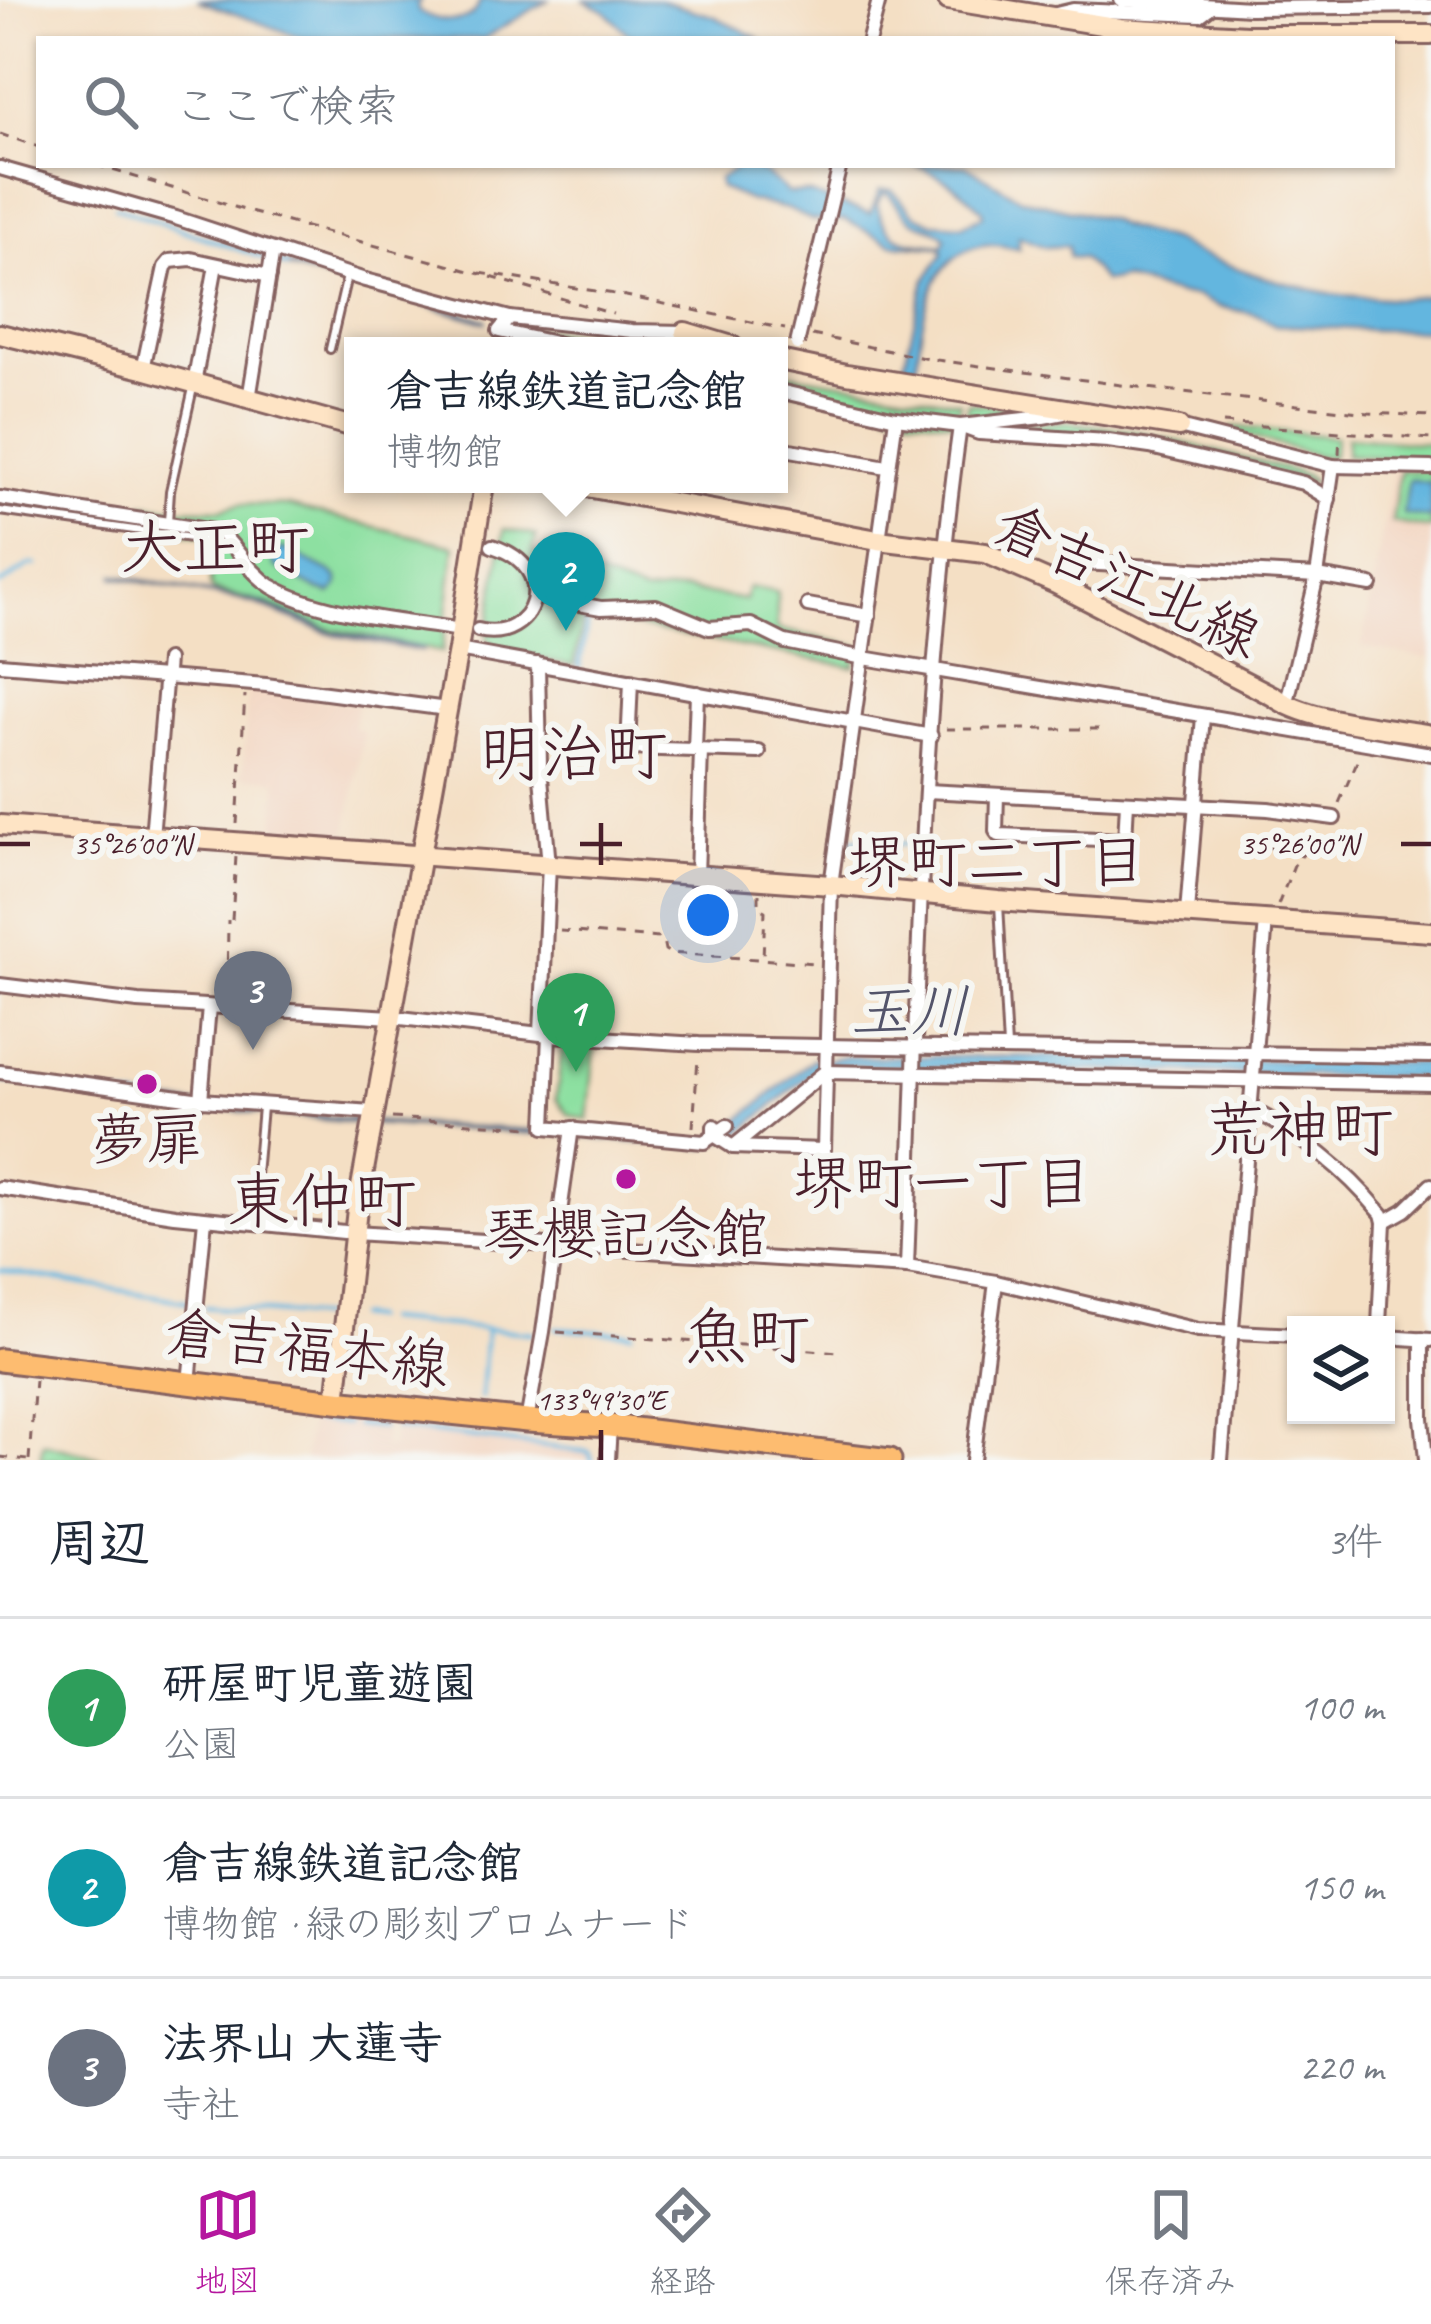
<!DOCTYPE html>
<html lang="ja">
<head>
<meta charset="utf-8">
<style>
  body { margin:0; font-family:Caveat,"Klee One",sans-serif; background:#f2f2f3; color:#1f2937 }
  .controls { position:absolute; right:36px; bottom:36px; display:grid; overflow:hidden; border-radius:0px; box-shadow:0 3px 9px #0004 }
  .controls button { width:108px; height:108px; display:grid; place-items:center; padding:0; border:0; border-bottom:3px solid #e0e1e3; background:#fff; color:#1f2937; font:60px sans-serif }
  .you { position:absolute; left:708px; top:915px; width:42px; height:42px; margin:-30px; border:9px solid #fff; border-radius:50%; background:#1a73e8; box-shadow:0 0 0 18px #1a73e833 }
  .badge { display:grid; place-items:center; width:78px; height:78px; border-radius:50%; background:#b5179e; color:#fff; font-size:39px; font-weight:700 }
  .pin { position:absolute; translate:-50% -99px; filter:drop-shadow(0 3px 6px #0008) }
  .pin::after { content:''; position:absolute; top:63px; width:42px; height:36px; background:inherit; clip-path:polygon(0 0,100% 0,50% 100%) }
  .popup { position:absolute; left:344px; top:337px; width:444px; height:156px; box-sizing:border-box; display:grid; place-content:center; border-radius:0px; background:#fff; filter:drop-shadow(0 3px 9px #0005); font-size:39px; white-space:nowrap; color:#747a83 }
  .popup b { font-size:45px; color:#1f2937 }
  .popup::after { content:''; position:absolute; left:50%; top:100%; margin-left:-24px; border:24px solid transparent; border-top-color:#fff }
  .list { margin:0; padding:0; list-style:none }
  h2 { display:flex; justify-content:space-between; align-items:center; height:156px; margin:0; padding:0 48px; font-size:51px }
  h2 small { font-size:39px; font-weight:400; color:#747a83 }
  .list li { display:grid; grid-template-columns:78px 1fr auto; gap:36px; align-items:center; box-sizing:border-box; height:180px; padding:0 48px; border-top:3px solid #e0e1e3 }
  .list b { display:block; font-size:45px; white-space:nowrap }
  .list p { margin:0; font-size:39px; white-space:nowrap; color:#747a83 }
  .list em { font-size:39px; font-style:normal; color:#747a83 }
  .icon { flex:none; width:66px; height:66px; fill:none; stroke:currentColor; stroke-width:2; stroke-linecap:round; stroke-linejoin:round }
  .map { position:relative; flex:none; width:1431px; height:1460px; overflow:hidden }
  .search { position:absolute; background:#fff; box-shadow:0 3px 9px #0004; left:36px; right:36px; top:36px; height:132px; display:flex; align-items:center; gap:30px; box-sizing:border-box; padding:0 42px; border-radius:0px; color:#747a83; font-size:45px }
  .sheet { height:696px; background:#fff }
  nav { display:flex; justify-content:space-around; align-items:center; box-sizing:border-box; height:168px; border-top:3px solid #e0e1e3; background:#fff; font-size:33px; color:#747a83 }
  nav a { display:grid; justify-items:center; gap:6px }
  nav .on { color:#b5179e }
  .map>svg:first-child { display:block }
  .built { fill:#f3d4bf }
  .green { fill:#8de0a1; stroke:#6c8066; stroke-width:3 }
  .water { fill:#63b6df; stroke:#566a85; stroke-width:3; fill-rule:evenodd }
  .lines { fill:none; stroke-linecap:round; stroke-linejoin:round }
  .stream { stroke:#63b6df; stroke-width:4.5 }
  .lane-casing { stroke:#866261; stroke-width:12 }
  .street-casing { stroke:#866261; stroke-width:18 }
  .secondary-casing { stroke:#866261; stroke-width:24 }
  .primary-casing { stroke:#866261; stroke-width:27 }
  .path { stroke:#866261; stroke-width:3; stroke-dasharray:9 9; stroke-linecap:butt }
  .lane { stroke:#fff; stroke-width:6 }
  .street { stroke:#fff; stroke-width:12 }
  .secondary { stroke:#fee4c5; stroke-width:18 }
  .primary { stroke:#fdbc6f; stroke-width:21 }
  .street-bridge-casing { stroke:#866261; stroke-width:18; stroke-linecap:butt }
  .street-bridge { stroke:#fff; stroke-width:12 }
  .ticks { fill:none; stroke:#4a1f2b; stroke-width:4.5 }
  .poi-dot { fill:#b5179e; stroke:#f6f6f2; stroke-width:4.5 }
  .labels { text-anchor:middle; stroke-width:12; stroke-linejoin:round; paint-order:stroke }
  .street-label { font-size:57px; fill:#4a1f2b; stroke:#f6f6f2 }
  .poi-label { font-size:57px; fill:#4a1f2b; stroke:#f6f6f2 }
  .neighbourhood-label { font-size:60px; fill:#4a1f2b; stroke:#f6f6f2 }
  .water-label { font-size:60px; font-style:italic; fill:#53546a; stroke:#f6f6f2 }
  .quarter-label { font-size:63px; fill:#4a1f2b; stroke:#f6f6f2 }
  .ticks-label { font-size:30px; text-anchor:middle; fill:#4a1f2b; stroke:#f6f6f2; stroke-width:12; stroke-linejoin:round; paint-order:stroke }
</style>
</head>
<body>
<div class="map">
<svg width="1431" height="1460" viewBox="0 0 1431 1460">
  <rect width="100%" height="100%" fill="#f6f6f2"/>
  <filter id="ink" filterUnits="userSpaceOnUse"><feTurbulence type="fractalNoise" baseFrequency=".00833" numOctaves="2"/><feDisplacementMap in="SourceGraphic" scale="24" xChannelSelector="R" yChannelSelector="G"/><feConvolveMatrix kernelMatrix="1 2 1 2 8 2 1 2 1" color-interpolation-filters="sRGB"/></filter>
  <filter id="wash" filterUnits="userSpaceOnUse"><feTurbulence type="fractalNoise" baseFrequency=".004" numOctaves="4" result="noise"/><feDisplacementMap in="SourceGraphic" scale="48" xChannelSelector="R" yChannelSelector="G"/><feGaussianBlur stdDeviation="2.7" result="paint"/><feColorMatrix in="noise" values="0 0 0 0 0 0 0 0 0 0 0 0 0 0 0 0 0 1.4 0 .05"/><feComposite in="paint" operator="in"/></filter>
  <g filter="url(#wash)">
    <rect width="100%" height="100%" fill="#f4dfc4"/>
    <g class="built">
      <polygon points="1394,469 1431,471 1431,659 1362,647"/>
      <polygon points="248,689 357,705 354,729 364,732 345,841 275,836 277,780 243,776"/>
      <polygon points="310,1417 385,1424 384,1447 391,1447 394,1425 590,1449 595,1460 304,1460"/>
    </g>
    <g class="green">
      <polygon points="534,329 679,346 585,346 536,333 532,330"/>
      <polygon points="779,372 960,402 956,422 908,416 907,408 895,406 893,412 888,412 887,409 779,386"/>
      <polygon points="968,403 1011,408 1030,414 964,421"/>
      <polygon points="1066,422 1141,432 1294,471 1307,476 1315,483 1146,442 979,427"/>
      <polygon points="1232,427 1238,427 1336,437 1332,457 1318,456 1233,432 1230,431"/>
      <polygon points="1347,437 1431,444 1431,461 1346,455"/>
      <polygon points="1400,470 1431,471 1431,529 1392,522"/>
      <polygon points="144,504 183,509 221,509 241,504 288,506 455,546 442,652 325,628 267,604 212,590 210,584 215,538 141,525"/>
      <polygon points="504,529 536,536 533,551 644,594 686,590 745,600 748,587 777,592 777,629 858,646 854,667 583,617 574,666 495,649 487,638"/>
      <polygon points="563,1043 595,1045 588,1120 569,1115 556,1099"/>
      <polygon points="43,1443 105,1459 108,1460 40,1460"/>
    </g>
    <g class="water">
      <path d="M197,0h224l-4,6 2,6c21,10 55,17 61,-12h68l-65,39h-178z"/>
      <polygon points="583,0 658,0 713,16 761,39 640,39 629,35 605,11"/>
      <path d="M745,165l18,7 25,21h19l63,21 10,-24h12l22,24 19,9 29,2 21,-9v-5c-19,-21 -43,-36 -69,-46h51l55,33 88,21 11,7 55,15 22,12 63,23 50,13 28,6 61,4 33,-3v34h-56l-100,-5 -16,-10 -42,-9 -21,-10 -17,-1 -57,-16 -18,3 -22,-24 -13,-1 -1,-11 -23,1 -27,-11 1,13c-11,-2 -26,-6 -37,-4 -57,13 -59,76 -66,123l-13,-1 22,-87 18,-26 -1,-7 -50,-3 -47,-24h-33l-25,-11 -39,-9 -28,-12 -2,-8 19,-13zM885,192c10,7 13,17 22,25 13,12 26,6 39,21l-3,7c-36,-3 -58,-2 -66,-42z"/>
      <polygon points="282,263 486,320 486,322 281,266"/>
      <polygon points="1409,479 1431,483 1431,519 1403,514"/>
      <polygon points="277,549 285,549 332,573 338,579 338,586 331,594 318,590 275,567 271,555"/>
      <polygon points="115,575 260,603 330,632 423,648 422,651 330,634 258,605 236,599 115,577"/>
      <polygon points="1085,1056 1431,1063 1431,1078 832,1065 811,1073 743,1131 705,1148 558,1135 357,1123 136,1101 136,1099 382,1122 546,1131 705,1145 724,1133 813,1059 823,1061 841,1057"/>
    </g>
    <g class="lines">
      <g class="stream">
        <polyline points="116,207 287,266"/>
        <polyline points="894,478 900,429"/>
        <polyline points="0,585 30,565 36,565"/>
        <polyline points="579,667 587,622"/>
        <polyline points="841,838 917,845"/>
        <polyline points="0,1080 59,1088"/>
        <polyline points="94,1093 142,1101"/>
        <polyline points="0,1270 189,1302"/>
        <polyline points="205,1307 321,1317"/>
        <polyline points="356,1317 371,1319"/>
        <polyline points="384,1320 532,1333"/>
        <polyline points="556,1328 632,1333"/>
        <polyline points="481,1397 486,1331"/>
        <polyline points="313,1421 346,1424"/>
        <polyline points="356,1425 382,1427"/>
        <polyline points="395,1428 589,1452 592,1460"/>
      </g>
    </g>
  </g>
  <g filter="url(#ink)">
    <g class="lines">
      <defs>
        <g id="lane">
          <polyline points="330,349 347,276"/>
          <polyline points="0,511 205,540"/>
          <polyline points="168,522 170,491 193,388"/>
          <polyline points="999,904 1007,1047"/>
          <polyline points="252,1220 262,1107"/>
        </g>
        <g id="street">
          <polyline points="1121,0 1250,8 1431,6"/>
          <polyline points="1056,14 1073,10 1200,15 1212,6"/>
          <polyline points="869,39 879,0"/>
          <polyline points="0,168 176,218 365,280 510,318 632,331 685,332"/>
          <polyline points="510,318 499,331 569,346"/>
          <polyline points="143,369 165,267 170,261 191,259 269,276"/>
          <polyline points="194,384 216,265"/>
          <polyline points="779,391 896,418 960,426 979,433 1108,441 1150,447 1303,483 1329,499"/>
          <polyline points="249,399 273,250"/>
          <polyline points="1179,427 1333,466 1431,468"/>
          <polyline points="779,448 887,467"/>
          <path d="M0,498l220,34c18,17 29,40 51,54 48,29 134,35 190,44"/>
          <polyline points="1056,584 1071,566 1081,563 1317,576 1371,585"/>
          <polyline points="535,596 601,608 656,606 709,628 751,625 785,642 864,658 1431,754"/>
          <polyline points="808,605 869,616"/>
          <path d="M478,630c57,14 85,-62 14,-84"/>
          <polyline points="458,650 931,736"/>
          <polyline points="0,664 266,685 447,709"/>
          <polyline points="538,664 540,766 549,865 541,1033"/>
          <polyline points="631,681 628,748 759,752"/>
          <polyline points="1286,706 1317,576 1333,466"/>
          <polyline points="695,750 697,693"/>
          <polyline points="927,791 1268,809 1334,818"/>
          <polyline points="997,795 996,831 999,835 1125,840 1127,802"/>
          <polyline points="152,837 167,660"/>
          <polyline points="697,876 701,751"/>
          <polyline points="1187,913 1203,716"/>
          <polyline points="0,985 138,1002 392,1017 549,1035 699,1044 1431,1056"/>
          <polyline points="549,1035 545,1127 704,1142 727,1126"/>
          <polyline points="0,1072 201,1100 373,1112"/>
          <polyline points="201,1100 209,1007"/>
          <path d="M1250,1108c54,30 92,58 132,106l2,8 -5,103"/>
          <polyline points="714,1126 714,1135 733,1147 824,1150 831,885 896,418"/>
          <polyline points="733,1147 825,1072 1431,1084"/>
          <polyline points="0,1188 175,1215 354,1233 907,1267 996,1282 1198,1330 1296,1335"/>
          <polyline points="1384,1222 1405,1210 1431,1185"/>
          <path d="M907,1267c11,-281 14,-563 53,-841l83,-9 21,-4"/>
          <polyline points="1386,1337 1431,1340"/>
          <polyline points="1422,1339 1422,1418 1426,1460"/>
          <polyline points="189,1383 205,1219"/>
          <polyline points="527,1421 543,1332 572,1128"/>
          <polyline points="608,1460 610,1426"/>
          <polyline points="973,1460 996,1282"/>
          <polyline points="1221,1460 1266,921"/>
        </g>
        <g id="secondary">
          <polyline points="948,0 1120,28 1247,35 1431,35"/>
          <polyline points="685,332 732,346"/>
          <polyline points="0,334 143,369 353,427"/>
          <polyline points="779,360 847,374 1179,427"/>
          <path d="M570,484l308,56 107,13 71,31 217,112c34,26 114,31 158,39"/>
          <polyline points="0,825 831,885 998,901 1431,932"/>
          <polyline points="336,1401 357,1209 458,650 484,484"/>
        </g>
        <polyline id="primary" points="0,1360 336,1401 527,1421 610,1426 890,1460"/>
      </defs>
      <use href="#lane" class="lane-casing"/>
      <use href="#street" class="street-casing"/>
      <use href="#secondary" class="secondary-casing"/>
      <use href="#primary" class="primary-casing"/>
      <g class="path">
        <polyline points="0,134 39,147"/>
        <polyline points="96,165 254,213 481,274"/>
        <polyline points="480,273 621,295 785,329"/>
        <polyline points="491,277 613,314"/>
        <polyline points="812,335 929,359 1129,386 1369,413 1431,416"/>
        <polyline points="1223,423 1431,439"/>
        <polyline points="1339,454 1340,434"/>
        <polyline points="201,566 229,564"/>
        <polyline points="946,729 1106,729"/>
        <polyline points="1339,803 1359,757"/>
        <polyline points="237,824 245,695"/>
        <polyline points="1246,846 1274,848 1302,856"/>
        <polyline points="759,894 759,908 765,911 763,958"/>
        <polyline points="1278,905 1294,865 1322,832"/>
        <polyline points="232,920 236,856"/>
        <polyline points="560,931 660,938 663,940 665,950 670,953 815,963"/>
        <polyline points="227,996 228,920"/>
        <polyline points="392,1118 532,1127"/>
        <polyline points="693,1127 698,1059"/>
        <polyline points="557,1332 840,1352"/>
        <polyline points="0,1457 28,1460"/>
        <polyline points="29,1460 35,1380"/>
      </g>
      <use href="#lane" class="lane"/>
      <use href="#street" class="street"/>
      <use href="#secondary" class="secondary"/>
      <use href="#primary" class="primary"/>
      <defs>
        <polyline id="street-bridge" points="797,344 840,165"/>
      </defs>
      <use href="#street-bridge" class="street-bridge-casing"/>
      <use href="#street-bridge" class="street-bridge"/>
    </g>
  </g>
  <path class="ticks" d="M601,823v42M0,844h30M580,844h42M1401,844h30M601,1430v30"/>
  <g class="poi-dot">
    <circle cx="147" cy="1084" r="12"/>
    <circle cx="626" cy="1179" r="12"/>
  </g>
  <g class="labels">
    <g class="street-label">
      <text transform="translate(1128 580) rotate(25)" y="20">倉吉江北線</text>
      <text transform="translate(307 1348) rotate(7)" y="20">倉吉福本線</text>
    </g>
    <g class="poi-label">
      <text x="147" y="1158">夢扉</text>
      <text x="626" y="1253">琴櫻記念館</text>
    </g>
    <g class="neighbourhood-label">
      <text x="997" y="882">堺町二丁目</text>
      <text x="943" y="1203">堺町一丁目</text>
    </g>
    <g class="water-label">
      <text x="910" y="1031">玉川</text>
    </g>
    <g class="quarter-label">
      <text x="215" y="568">大正町</text>
      <text x="573" y="774">明治町</text>
      <text x="1299" y="1151">荒神町</text>
      <text x="322" y="1222">東仲町</text>
      <text x="747" y="1358">魚町</text>
    </g>
  </g>
  <g class="ticks-label">
    <text x="132" y="854">35°26'00"N</text>
    <text x="1299" y="854">35°26'00"N</text>
    <text x="601" y="1410">133°49'30"E</text>
  </g>
</svg>
<div class="controls">
<button><svg class="icon" aria-label="layers" viewBox="0 0 24 24"><path d="M12 4l9 5-9 5-9-5zM3 14l9 5 9-5"/></svg></button>
</div>
<div class="you"></div>
<div class="pin badge" style="left:576px;top:1072px;background:#2e9e5b">1</div>
<div class="pin badge" style="left:566px;top:631px;background:#0f9aa8">2</div>
<div class="popup"><b>倉吉線鉄道記念館</b>博物館</div>
<div class="pin badge" style="left:253px;top:1050px;background:#6b7280">3</div>
<div class="search"><svg class="icon" aria-label="search" viewBox="0 0 24 24"><circle cx="10" cy="10" r="6"/><path d="M15 15l6 6"/></svg>ここで検索</div>
</div>
<section class="sheet">
<h2>周辺<small>3件</small></h2>
<ul class="list">
<li><span class="badge" style="background:#2e9e5b">1</span><div><b>研屋町児童遊園</b><p>公園</p></div><em>100 m</em></li>
<li><span class="badge" style="background:#0f9aa8">2</span><div><b>倉吉線鉄道記念館</b><p>博物館 · 緑の彫刻プロムナード</p></div><em>150 m</em></li>
<li><span class="badge" style="background:#6b7280">3</span><div><b>法界山 大蓮寺</b><p>寺社</p></div><em>220 m</em></li>
</ul>
</section>
<nav>
<a class="on"><svg class="icon" aria-label="map" viewBox="0 0 24 24"><path d="M3 6l6-2 6 2 6-2v14l-6 2-6-2-6 2zM9 4v14M15 6v14"/></svg>地図</a>
<a><svg class="icon" aria-label="directions" viewBox="0 0 24 24"><path d="M12 3l9 9-9 9-9-9zM9 14v-3h6M13 9l2 2-2 2"/></svg>経路</a>
<a><svg class="icon" aria-label="saved" viewBox="0 0 24 24"><path d="M7 4h10v16l-5-4-5 4z"/></svg>保存済み</a>
</nav>
</body>
</html>
